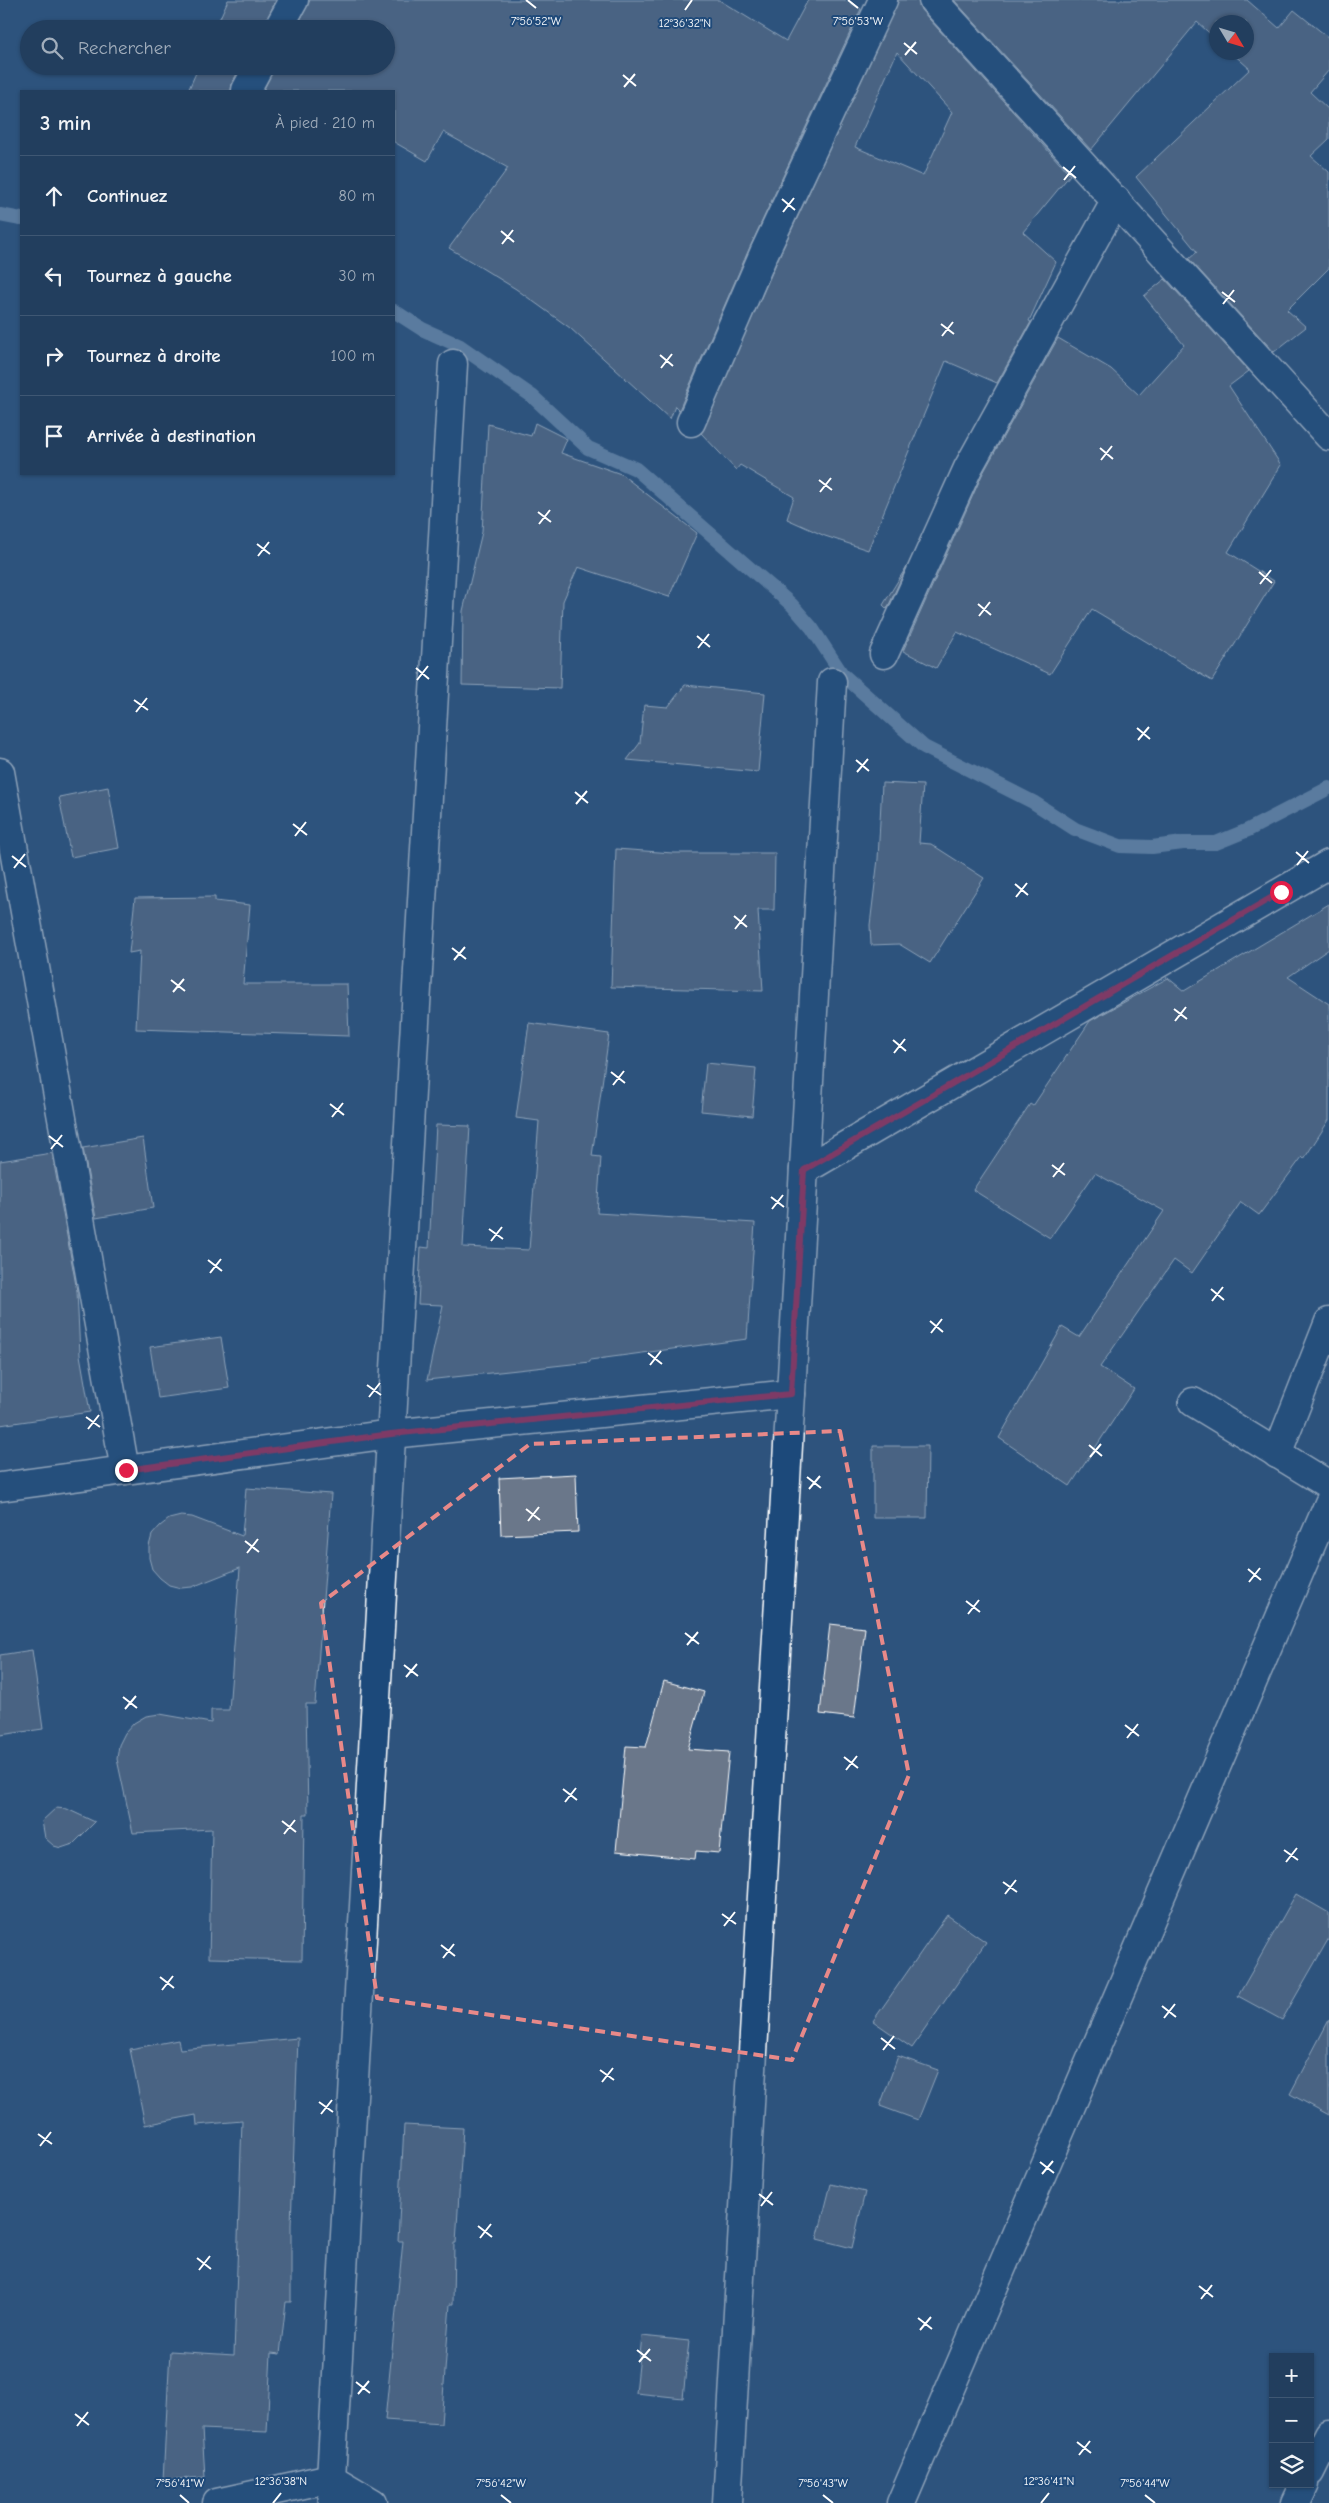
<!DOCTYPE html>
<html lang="fr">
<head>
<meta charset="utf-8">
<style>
  body { margin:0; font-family:"Comic Neue",sans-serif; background:#2e4967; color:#f1f3f6 }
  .controls { position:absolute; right:15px; bottom:15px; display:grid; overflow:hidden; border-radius:0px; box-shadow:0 1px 4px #0004 }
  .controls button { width:45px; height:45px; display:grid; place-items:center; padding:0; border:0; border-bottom:1px solid #3f5773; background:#223e5e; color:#f1f3f6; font:25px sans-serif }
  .compass { position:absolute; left:1209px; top:15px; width:45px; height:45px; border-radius:50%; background:#223e5e; box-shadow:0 1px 4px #0004; rotate:128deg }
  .stop { position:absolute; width:15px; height:15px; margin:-11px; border:4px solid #e11d48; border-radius:50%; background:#fff }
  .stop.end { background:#e11d48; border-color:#fff; box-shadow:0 1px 5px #0008 }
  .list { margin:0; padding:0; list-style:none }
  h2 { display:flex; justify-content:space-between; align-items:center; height:65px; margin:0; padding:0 20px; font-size:21px }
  h2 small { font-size:16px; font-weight:400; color:#a2aebc }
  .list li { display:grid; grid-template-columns:32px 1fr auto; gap:15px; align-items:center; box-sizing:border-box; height:80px; padding:0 20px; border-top:1px solid #3f5773 }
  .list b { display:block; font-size:19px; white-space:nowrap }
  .list em { font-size:16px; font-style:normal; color:#a2aebc }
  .icon { flex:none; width:28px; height:28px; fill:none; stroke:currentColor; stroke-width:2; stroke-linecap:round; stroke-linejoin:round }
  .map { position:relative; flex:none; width:1329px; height:2503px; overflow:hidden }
  .search { position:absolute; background:#223e5e; box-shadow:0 1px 4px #0004; left:20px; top:20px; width:375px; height:55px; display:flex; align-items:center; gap:12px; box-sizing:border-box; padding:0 18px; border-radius:28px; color:#a2aebc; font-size:19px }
  .panel { position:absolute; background:#223e5e; box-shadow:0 1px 4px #0004; left:20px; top:90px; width:375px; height:385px; border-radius:0px }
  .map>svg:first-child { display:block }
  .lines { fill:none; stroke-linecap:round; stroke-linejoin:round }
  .stream { stroke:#90abc7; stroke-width:14 }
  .building { fill:#6b778a; stroke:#fff; fill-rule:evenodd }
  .minor-casing { stroke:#fff; stroke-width:31 }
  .minor { stroke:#1f4a7a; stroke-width:28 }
  .route { stroke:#e11d48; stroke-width:6 }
  .marked { fill:none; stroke:#e88989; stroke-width:4; stroke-dasharray:10 6; stroke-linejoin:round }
  .ticks { fill:none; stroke:#fff; stroke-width:2 }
  .ticks-label { font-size:12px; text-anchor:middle; fill:#fff; stroke:#1f4a7a; stroke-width:4; stroke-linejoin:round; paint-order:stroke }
</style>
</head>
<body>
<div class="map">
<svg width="1329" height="2503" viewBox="0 0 1329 2503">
  <rect width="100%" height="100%" fill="#2e537d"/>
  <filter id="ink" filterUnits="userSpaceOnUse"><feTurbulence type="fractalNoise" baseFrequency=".02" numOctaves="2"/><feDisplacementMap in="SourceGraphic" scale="10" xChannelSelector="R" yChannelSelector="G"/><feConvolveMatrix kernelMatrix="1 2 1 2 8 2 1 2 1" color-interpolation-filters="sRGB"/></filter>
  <g filter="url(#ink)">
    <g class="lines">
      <g class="stream">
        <polyline points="0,215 21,219"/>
        <polyline points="394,311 422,329 460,346 532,396 588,448 636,469 792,605 812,628 842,674 924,747 1033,802 1075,829 1120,846 1152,847 1183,843 1216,843 1248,830 1329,788"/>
      </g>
    </g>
    <g class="building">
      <polygon points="228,0 276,0 262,29 215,29"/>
      <polygon points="310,0 719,0 786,41 808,0 844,0 861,9 750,247 679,410 675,406 670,419 570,328 516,289 449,248 508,168 443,132 427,161 394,142 394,91 263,91 275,66 386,66 386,29 296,29"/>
      <path d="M899,0h19l3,10 149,165 -47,57 33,30 -27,59 2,1 -34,61 -51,-22 -78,189 -43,-14 -38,-17 7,-22 -54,-32 -4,5 -35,-37 77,-174zM897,52l55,60 -29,64 -68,-29z"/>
      <polygon points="954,0 1247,0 1279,28 1294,10 1329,38 1329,70 1310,92 1329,110 1329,139 1311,156 1329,172 1329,268 1287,310 1306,327 1274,352 1189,259 1197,252 1136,177 1250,69 1231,52 1246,52 1246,22 1216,22 1216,39 1197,22 1091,150"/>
      <polygon points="199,66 241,66 232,83 231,91 188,91"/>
      <polygon points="1165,279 1249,371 1229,386 1281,465 1228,552 1274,581 1212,681 1092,609 1050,674 957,632 936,668 903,651 982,475 1058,338 1111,369 1139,395 1184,345 1144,296"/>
      <polygon points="535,423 567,439 561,453 621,474 697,533 669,597 578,567 563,601 560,688 462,685 463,611 482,532 488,424 531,436"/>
      <polygon points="907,566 887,609 883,605"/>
      <polygon points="685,685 765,693 758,772 627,760 640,743 644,705 668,707"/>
      <polygon points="882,783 923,785 919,843 931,844 984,878 930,963 899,944 871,945 870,925 878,859"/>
      <polygon points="108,787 119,848 71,857 59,797"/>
      <polygon points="616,849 673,853 775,853 774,910 758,910 763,991 611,987"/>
      <polygon points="215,897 215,901 250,905 243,984 347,984 349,1036 136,1029 140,951 129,953 135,898"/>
      <polygon points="1329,904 1329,949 1288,977 1329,1004 1329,1120 1304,1159 1302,1157 1259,1215 1241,1202 1192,1273 1174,1260 1100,1367 1134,1389 1070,1486 999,1438 1062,1327 1079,1337 1164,1211 1095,1173 1050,1238 973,1190 1030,1104 1033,1106 1090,1021 1168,978 1184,991"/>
      <polygon points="529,1023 609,1034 592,1156 601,1157 597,1213 755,1223 747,1339 590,1360 590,1362 427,1380 443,1305 418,1304 421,1247 429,1248 436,1125 470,1126 463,1247 529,1250 539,1121 516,1118"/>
      <polygon points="706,1063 756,1068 752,1116 701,1111"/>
      <polygon points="143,1138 153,1208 96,1218 83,1148"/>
      <polygon points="52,1153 77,1291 80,1355 90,1412 0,1425 0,1161"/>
      <polygon points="221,1337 229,1388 158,1398 150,1347"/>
      <polygon points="873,1446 928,1446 927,1518 873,1518"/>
      <polygon points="576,1474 578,1532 501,1535 499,1478"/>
      <polygon points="246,1488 331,1494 315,1704 306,1704 308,1814 304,1814 302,1960 209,1958 212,1829 133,1833 117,1759 119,1745 125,1733 134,1723 146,1716 160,1714 211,1723 211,1710 229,1710 240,1568 192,1587 181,1588 169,1585 160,1578 152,1569 149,1558 149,1546 152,1535 160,1526 169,1519 181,1516 192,1517 242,1536"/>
      <polygon points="830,1624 865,1628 854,1718 820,1714"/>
      <polygon points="32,1650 43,1729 0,1735 0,1655"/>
      <polygon points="664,1681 704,1692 688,1749 729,1752 719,1853 696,1851 695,1859 616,1851 626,1746 646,1747"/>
      <polygon points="56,1808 67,1809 95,1822 73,1844 61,1848 54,1846 45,1838 42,1821"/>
      <polygon points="1296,1894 1329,1913 1329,1938 1282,2020 1238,1996"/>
      <polygon points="947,1915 986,1942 912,2048 873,2021"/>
      <polygon points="1329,2020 1329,2115 1290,2094"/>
      <polygon points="298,2038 291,2225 291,2302 286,2302 280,2354 271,2353 267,2432 202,2429 205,2477 163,2480 170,2351 234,2355 242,2121 197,2125 196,2115 145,2125 130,2049 178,2040 180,2049"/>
      <polygon points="898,2056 938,2070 918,2120 880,2106"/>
      <polygon points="404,2125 463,2128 456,2243 454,2243 453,2304 450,2304 441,2424 385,2420 403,2241 398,2241"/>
      <polygon points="831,2184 865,2192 852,2248 817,2239"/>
      <polygon points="642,2336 689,2341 683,2398 636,2393"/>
    </g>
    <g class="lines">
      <defs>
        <g id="minor">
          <polyline points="933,0 1329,436"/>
          <polyline points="278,29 294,0"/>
          <polyline points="246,90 259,66"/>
          <polyline points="691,422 764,253 883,0"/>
          <polyline points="884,654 968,468 1116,200"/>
          <polyline points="0,772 125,1470"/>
          <polyline points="804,1170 1329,864"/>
          <polyline points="1193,1402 1329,1485"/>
          <polyline points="1277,1454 1329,1322"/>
          <polyline points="0,1487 391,1434 791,1394"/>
          <polyline points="1310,2472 1329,2434"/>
          <polyline points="217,2503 331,2478 373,2503"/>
          <polyline points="333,2503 331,2478 453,364"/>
          <polyline points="727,2503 832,682"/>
          <polyline points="901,2503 1329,1503"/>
          <polyline points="1295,2503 1304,2484"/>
        </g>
      </defs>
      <use href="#minor" class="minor-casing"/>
      <use href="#minor" class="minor"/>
    </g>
  </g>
  <g class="lines" filter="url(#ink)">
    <polyline class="route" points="126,1470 391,1434 791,1394 804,1170 1281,892"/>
  </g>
  <path d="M0 0H1329V2503H0ZM840,1431l69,344 -117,285 -415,-62 -56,-395 209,-159z" fill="#2e537d" fill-opacity=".55" fill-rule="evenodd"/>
  <path class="marked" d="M840,1431l69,344 -117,285 -415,-62 -56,-395 209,-159z"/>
  <path class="ticks" d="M526,0l10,8M848,0l10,8M685,10l7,-10M904,43l13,11M905,55l11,-13M623,75l13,11M624,87l11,-13M1063,167l13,11M1064,180l11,-14M782,199l13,11M783,212l11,-14M501,231l13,11M502,244l11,-14M1222,292l13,10M1223,304l11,-14M941,324l13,10M942,336l11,-14M660,355l13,11M661,368l11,-14M1100,448l13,11M1101,460l11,-14M819,480l13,10M820,492l11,-14M538,512l13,10M539,524l11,-14M257,544l13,10M258,556l11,-14M1259,572l13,11M1260,584l11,-14M978,604l13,11M979,616l11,-14M697,636l13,11M698,648l11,-14M416,668l13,11M417,680l11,-14M134,700l14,10M136,712l11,-14M1137,728l13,11M1138,740l11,-13M856,760l13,11M857,772l11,-13M575,792l13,11M576,804l11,-13M293,824l14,11M295,836l11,-14M1296,852l13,11M12,856l14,11M1297,865l11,-14M14,868l11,-14M1015,884l13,11M1016,897l11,-14M734,916l13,11M735,929l11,-14M452,948l14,11M454,960l11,-13M171,980l14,11M173,992l11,-13M1174,1009l13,10M1175,1021l11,-14M893,1040l13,11M894,1053l11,-14M611,1072l14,11M613,1085l11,-14M330,1104l14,11M332,1117l11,-14M49,1136l14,11M51,1149l11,-14M1052,1165l13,10M1053,1177l11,-14M771,1197l13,10M772,1209l11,-14M489,1229l14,10M491,1241l11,-14M208,1260l14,11M210,1273l11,-14M1211,1289l13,11M1212,1301l11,-14M930,1321l13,11M931,1333l11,-14M648,1353l14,11M650,1365l11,-14M367,1385l14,10M369,1397l11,-14M86,1417l14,10M88,1429l11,-14M1089,1445l13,11M1090,1457l11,-13M807,1477l14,11M809,1489l11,-13M526,1509l14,11M528,1521l11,-14M245,1541l14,11M247,1553l11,-14M1248,1569l13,11M1249,1582l11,-14M966,1601l14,11M968,1614l11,-14M685,1633l14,11M687,1645l11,-13M404,1665l14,11M406,1677l11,-13M123,1697l14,11M125,1709l11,-13M1125,1725l14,11M1127,1738l11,-14M844,1757l14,11M846,1770l11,-14M563,1789l14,11M565,1802l11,-14M282,1821l14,11M284,1834l11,-14M1284,1850l14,10M1286,1862l11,-14M1003,1882l14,10M1005,1894l11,-14M722,1914l14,10M724,1926l11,-14M441,1945l14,11M443,1958l11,-14M160,1977l14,11M162,1990l11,-14M1162,2006l14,11M1164,2018l11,-14M881,2038l14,11M883,2050l11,-14M600,2070l14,10M602,2082l11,-14M319,2102l14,10M321,2114l11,-14M38,2134l14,10M40,2146l11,-14M1040,2162l14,11M1042,2174l11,-13M759,2194l14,11M761,2206l11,-14M478,2226l14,11M480,2238l11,-14M197,2258l14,11M199,2270l11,-14M1199,2286l14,11M1201,2299l11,-14M918,2318l14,11M920,2330l11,-13M637,2350l14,11M639,2362l11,-13M356,2382l14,11M358,2394l11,-13M75,2414l14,11M77,2426l11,-14M1077,2442l14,11M1079,2455l11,-14M180,2495l9,8M501,2495l10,8M823,2495l10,8M1145,2495l10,8M273,2503l8,-10M1041,2503l8,-10"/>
  <g class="ticks-label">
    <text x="536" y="25">7°56'52"W</text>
    <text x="858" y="25">7°56'53"W</text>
    <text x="685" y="27">12°36'32"N</text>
    <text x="281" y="2485">12°36'38"N</text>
    <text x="1049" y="2485">12°36'41"N</text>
    <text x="180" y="2487">7°56'41"W</text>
    <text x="501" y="2487">7°56'42"W</text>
    <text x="823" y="2487">7°56'43"W</text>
    <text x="1145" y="2487">7°56'44"W</text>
  </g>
</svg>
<div class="controls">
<button>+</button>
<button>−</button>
<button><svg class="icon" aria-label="layers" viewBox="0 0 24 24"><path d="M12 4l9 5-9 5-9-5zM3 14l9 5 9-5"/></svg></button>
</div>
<svg class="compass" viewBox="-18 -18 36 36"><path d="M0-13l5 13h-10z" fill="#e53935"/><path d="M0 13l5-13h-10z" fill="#a2aebc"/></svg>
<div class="stop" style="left:1281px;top:892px"></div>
<div class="stop end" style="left:126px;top:1470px"></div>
<div class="search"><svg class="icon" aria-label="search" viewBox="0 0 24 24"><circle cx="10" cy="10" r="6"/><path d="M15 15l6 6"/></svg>Rechercher</div>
<section class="panel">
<h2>3 min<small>À pied · 210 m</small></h2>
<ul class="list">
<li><svg class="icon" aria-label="ahead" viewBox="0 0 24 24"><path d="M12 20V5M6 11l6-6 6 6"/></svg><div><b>Continuez</b></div><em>80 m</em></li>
<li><svg class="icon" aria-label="left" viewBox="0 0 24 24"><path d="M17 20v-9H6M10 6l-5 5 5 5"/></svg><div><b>Tournez à gauche</b></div><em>30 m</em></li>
<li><svg class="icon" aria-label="right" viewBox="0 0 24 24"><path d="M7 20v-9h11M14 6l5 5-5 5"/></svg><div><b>Tournez à droite</b></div><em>100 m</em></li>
<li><svg class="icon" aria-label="arrive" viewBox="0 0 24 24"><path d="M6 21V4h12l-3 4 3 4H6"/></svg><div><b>Arrivée à destination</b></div></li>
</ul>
</section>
</div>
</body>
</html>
